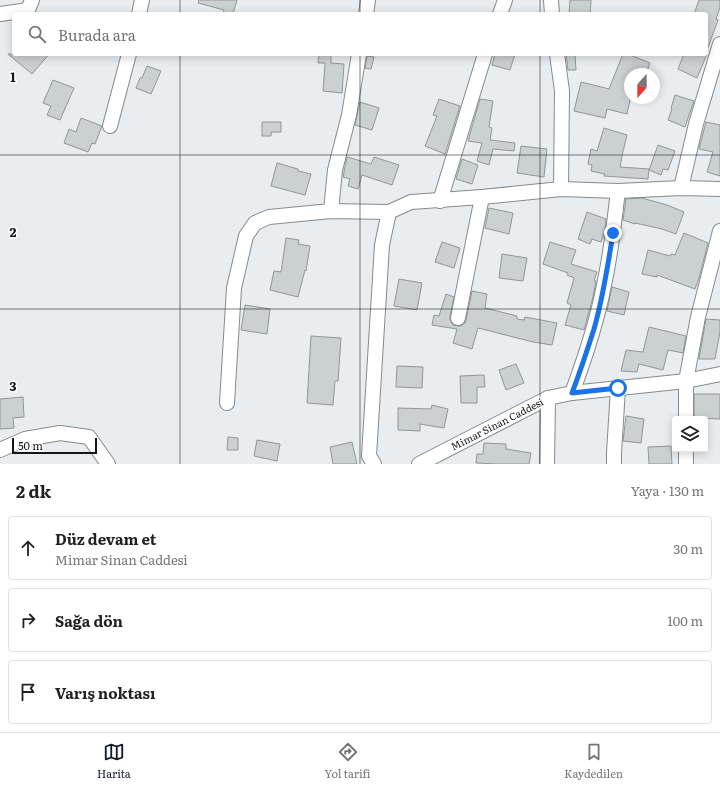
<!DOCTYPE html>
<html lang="tr">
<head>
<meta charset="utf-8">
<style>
  body { margin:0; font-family:Literata,serif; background:#f2f2f2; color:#222 }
  .controls { position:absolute; right:12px; bottom:12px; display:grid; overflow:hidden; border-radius:4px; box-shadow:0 2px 10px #0003 }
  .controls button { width:36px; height:36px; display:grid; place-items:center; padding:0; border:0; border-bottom:1px solid #e0e0e0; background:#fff; color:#222; font:20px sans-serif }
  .compass { position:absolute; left:624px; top:68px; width:36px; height:36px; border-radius:50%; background:#fff; box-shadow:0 2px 10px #0003; rotate:201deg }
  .scale { position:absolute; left:12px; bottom:10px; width:85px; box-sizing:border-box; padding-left:4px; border:2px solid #131516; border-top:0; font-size:11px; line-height:14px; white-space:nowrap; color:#131516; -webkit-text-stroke:3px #fff; paint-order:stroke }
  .stop { position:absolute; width:12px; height:12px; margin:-9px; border:3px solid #1a73e8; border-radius:50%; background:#fff }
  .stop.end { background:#1a73e8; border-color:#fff; box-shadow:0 1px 4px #0008 }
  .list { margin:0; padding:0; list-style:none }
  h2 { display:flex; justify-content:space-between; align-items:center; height:52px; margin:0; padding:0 16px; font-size:17px }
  h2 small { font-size:13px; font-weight:400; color:#767676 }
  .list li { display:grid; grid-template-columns:26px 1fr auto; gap:12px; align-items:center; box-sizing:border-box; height:64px; margin:0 8px 8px; padding:0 8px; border:1px solid #e0e0e0; border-radius:4px }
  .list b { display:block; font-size:15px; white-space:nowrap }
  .list p { margin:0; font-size:13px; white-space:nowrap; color:#767676 }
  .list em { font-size:13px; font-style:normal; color:#767676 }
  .icon { flex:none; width:22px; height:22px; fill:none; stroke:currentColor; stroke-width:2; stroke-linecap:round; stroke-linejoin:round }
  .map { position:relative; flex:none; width:720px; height:464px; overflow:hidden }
  .search { position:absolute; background:#fff; box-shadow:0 2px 10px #0003; left:12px; right:12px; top:12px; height:44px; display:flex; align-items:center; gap:10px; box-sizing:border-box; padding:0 14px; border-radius:4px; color:#767676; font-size:15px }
  .sheet { height:268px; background:#fff }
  nav { display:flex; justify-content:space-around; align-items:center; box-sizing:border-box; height:56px; border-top:1px solid #e0e0e0; background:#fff; font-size:11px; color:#767676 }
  nav a { display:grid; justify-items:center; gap:2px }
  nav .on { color:#111827 }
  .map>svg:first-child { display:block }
  .building { fill:#cbd0d1; stroke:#919697 }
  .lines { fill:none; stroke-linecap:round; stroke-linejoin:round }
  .minor-casing { stroke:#868a8d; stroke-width:16 }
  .minor { stroke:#fff; stroke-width:14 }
  .route { stroke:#1a73e8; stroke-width:5 }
  .grid { fill:none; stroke:#131516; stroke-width:1; stroke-opacity:0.55 }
  .labels { text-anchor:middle; stroke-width:3; stroke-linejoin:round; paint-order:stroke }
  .street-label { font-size:10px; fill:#131516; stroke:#fff }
  .grid-label { font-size:13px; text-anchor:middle; font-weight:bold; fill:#131516; stroke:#fff; stroke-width:3; stroke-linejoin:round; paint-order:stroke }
</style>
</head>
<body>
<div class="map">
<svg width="720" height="464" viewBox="0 0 720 464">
  <rect width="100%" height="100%" fill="#e9edf0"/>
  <g class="building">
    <polygon points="199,0 237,0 233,14 223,14 224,10 198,3"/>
    <polygon points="570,0 591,0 590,14 569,14"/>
    <polygon points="699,0 720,0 720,7 716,19 718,20 707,50 706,50 706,14 694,14"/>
    <polygon points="8,54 49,54 32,74"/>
    <polygon points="319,54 331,54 331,63 344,64 342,93 323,91 325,63 318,63"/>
    <polygon points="495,54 515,54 510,70 492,65"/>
    <polygon points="566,54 575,54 576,70 568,70"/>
    <polygon points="623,54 628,54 650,63 646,74 630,74 630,100 627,114 607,109 605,118 574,111 581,82 609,89"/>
    <polygon points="684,54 707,54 697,78 678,69"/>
    <polygon points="367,56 374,57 371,69 365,68"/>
    <polygon points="147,66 161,71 151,94 136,88 140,78 142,78"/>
    <polygon points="53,80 74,88 60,120 47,115 51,106 43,103"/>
    <polygon points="675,95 694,101 685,127 668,120 672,109 671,108"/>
    <polygon points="439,99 460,106 445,154 425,146 437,116 433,115"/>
    <polygon points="480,99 493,101 489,127 492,128 490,140 515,143 514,151 493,149 489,165 477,161 482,143 468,141"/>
    <polygon points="360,102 379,108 372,130 355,125"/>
    <polygon points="81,118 102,126 95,144 92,143 88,152 64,143 69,129 76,132"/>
    <polygon points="262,122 281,122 281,132 271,132 271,136 262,136"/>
    <polygon points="706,122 720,125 720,176 707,172 713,152 699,149"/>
    <polygon points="604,128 627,135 622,156 620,167 649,169 648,179 604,176 605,174 591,171 592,165 588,164 591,149 597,151"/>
    <polygon points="658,145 675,151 668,170 663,169 661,175 649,170"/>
    <polygon points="521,146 547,149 544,177 517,173"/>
    <polygon points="347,157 371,164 374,157 399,165 392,185 362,175 358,189 348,186 350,179 343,177"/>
    <polygon points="462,159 478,165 472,184 456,179"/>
    <polygon points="277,163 298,169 298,171 311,174 305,195 271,186"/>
    <polygon points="642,198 667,205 684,212 676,234 662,229 635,223 635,224 623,220 626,199"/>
    <polygon points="489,208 513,213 509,234 485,228"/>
    <polygon points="587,212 606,219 605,231 601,242 592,239 590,244 578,239"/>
    <polygon points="684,233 708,243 699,278 695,289 657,275 657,277 642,274 648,250 670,256 671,254 675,255"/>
    <polygon points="286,238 299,240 298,244 310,246 306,271 305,270 298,297 270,290 274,271 281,272"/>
    <polygon points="442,242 460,248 454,268 435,262"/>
    <polygon points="550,242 576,250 571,264 597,272 594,281 596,281 593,297 584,330 565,325 571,305 567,303 574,278 567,275 568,273 543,264"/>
    <polygon points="502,254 527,258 523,281 499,278"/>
    <polygon points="399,279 422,283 417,310 394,306"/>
    <polygon points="612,287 629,292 624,315 607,311"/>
    <polygon points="472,291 487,294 485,308 517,316 517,319 524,320 525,317 557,323 552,345 533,342 478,328 472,349 453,343 457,329 432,325 434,315 439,316 446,294 454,297 450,316 450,320 453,325 457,326 461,326 465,323 466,320"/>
    <polygon points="245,305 270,309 267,334 241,330"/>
    <polygon points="706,319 720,320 720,332 715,359 699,359"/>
    <polygon points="649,327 686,336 683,353 668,350 663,370 639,364 637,372 621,371 626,350 643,352"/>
    <polygon points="311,336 341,338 338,381 335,381 333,405 307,403"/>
    <polygon points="516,364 524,383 506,390 499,370"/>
    <polygon points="397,366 423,367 422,388 396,387"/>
    <polygon points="484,375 485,387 477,387 477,403 461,403 460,376"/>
    <polygon points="694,394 720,394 720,419 694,418"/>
    <polygon points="23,397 24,417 13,418 14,428 0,429 0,399"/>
    <polygon points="432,405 448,409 444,428 420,424 420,431 398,430 398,408 431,409"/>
    <polygon points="626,416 644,419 641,443 623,441"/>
    <polygon points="228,437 238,438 238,450 227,450"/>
    <polygon points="257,440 280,444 277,461 254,456"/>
    <polygon points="352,442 357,464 333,464 330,447"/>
    <polygon points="484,443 506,444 506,449 531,453 529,464 497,464 476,463 477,454 483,454"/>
    <polygon points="671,446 672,464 649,464 648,447"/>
  </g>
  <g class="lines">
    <defs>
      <g id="minor">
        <polyline points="551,0 552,14"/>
        <polyline points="0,14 28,10 32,0"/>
        <polyline points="139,14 142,0"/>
        <polyline points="366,14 368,0"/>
        <polyline points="500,14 505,0"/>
        <polyline points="557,54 562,91 561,189"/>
        <polyline points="110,126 129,54"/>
        <polyline points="681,188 696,124 720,44"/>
        <polyline points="440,201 485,54"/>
        <polyline points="331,211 335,170 349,115 359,54"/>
        <polyline points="458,318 482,197"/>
        <path d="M572,393c13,-35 25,-71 32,-108 7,-31 10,-62 14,-94"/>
        <polyline points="227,403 234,288 246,236 255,223 269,217 331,211 389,212"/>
        <polyline points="686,419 686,381 698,317 720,231"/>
        <polyline points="0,450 25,439 60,433 89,437 108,464"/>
        <polyline points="374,464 369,456 382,245 389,212 411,202 482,197 561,189 618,191 681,188 720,189"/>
        <polyline points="419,464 548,398 572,393 686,381 720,374"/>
        <polyline points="547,464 548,398"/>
        <polyline points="614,464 614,453 618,388"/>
        <polyline points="686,464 686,449"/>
      </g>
    </defs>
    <use href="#minor" class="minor-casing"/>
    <use href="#minor" class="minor"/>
  </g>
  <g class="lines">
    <path class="route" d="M613,233c-5,32 -10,65 -19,96 -7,22 -14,43 -22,64l46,-5"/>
  </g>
  <path class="grid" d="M180,0v14M360,0v14M540,0v14M180,54v410M360,54v410M540,54v410M0,155h720M0,309h720"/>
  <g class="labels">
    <g class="street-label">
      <text transform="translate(497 424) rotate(-27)" y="4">Mimar Sinan Caddesi</text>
    </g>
  </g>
  <g class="grid-label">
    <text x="13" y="82">1</text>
    <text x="13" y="237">2</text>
    <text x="13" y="391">3</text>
  </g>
</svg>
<div class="controls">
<button><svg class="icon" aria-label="layers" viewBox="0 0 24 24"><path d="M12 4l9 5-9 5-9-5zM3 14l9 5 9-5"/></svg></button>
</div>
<svg class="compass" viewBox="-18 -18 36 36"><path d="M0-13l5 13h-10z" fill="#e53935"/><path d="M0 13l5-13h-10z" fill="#767676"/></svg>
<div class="scale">50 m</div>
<div class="stop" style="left:618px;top:388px"></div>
<div class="stop end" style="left:613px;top:233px"></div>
<div class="search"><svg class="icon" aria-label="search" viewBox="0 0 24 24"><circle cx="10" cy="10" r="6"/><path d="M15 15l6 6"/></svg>Burada ara</div>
</div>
<section class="sheet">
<h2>2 dk<small>Yaya · 130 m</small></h2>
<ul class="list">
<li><svg class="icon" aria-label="ahead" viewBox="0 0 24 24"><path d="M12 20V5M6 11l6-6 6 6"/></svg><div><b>Düz devam et</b><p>Mimar Sinan Caddesi</p></div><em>30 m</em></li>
<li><svg class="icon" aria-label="right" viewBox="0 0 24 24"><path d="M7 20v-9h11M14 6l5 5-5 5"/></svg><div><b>Sağa dön</b></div><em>100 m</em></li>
<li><svg class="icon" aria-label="arrive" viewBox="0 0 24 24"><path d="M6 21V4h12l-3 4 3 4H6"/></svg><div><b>Varış noktası</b></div></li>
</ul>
</section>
<nav>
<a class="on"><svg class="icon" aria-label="map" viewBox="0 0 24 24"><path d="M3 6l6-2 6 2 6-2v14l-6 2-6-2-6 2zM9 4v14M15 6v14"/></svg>Harita</a>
<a><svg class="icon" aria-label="directions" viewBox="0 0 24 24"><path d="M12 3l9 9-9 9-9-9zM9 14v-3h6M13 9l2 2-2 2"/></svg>Yol tarifi</a>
<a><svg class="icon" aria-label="saved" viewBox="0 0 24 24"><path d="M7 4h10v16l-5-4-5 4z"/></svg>Kaydedilen</a>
</nav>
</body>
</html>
